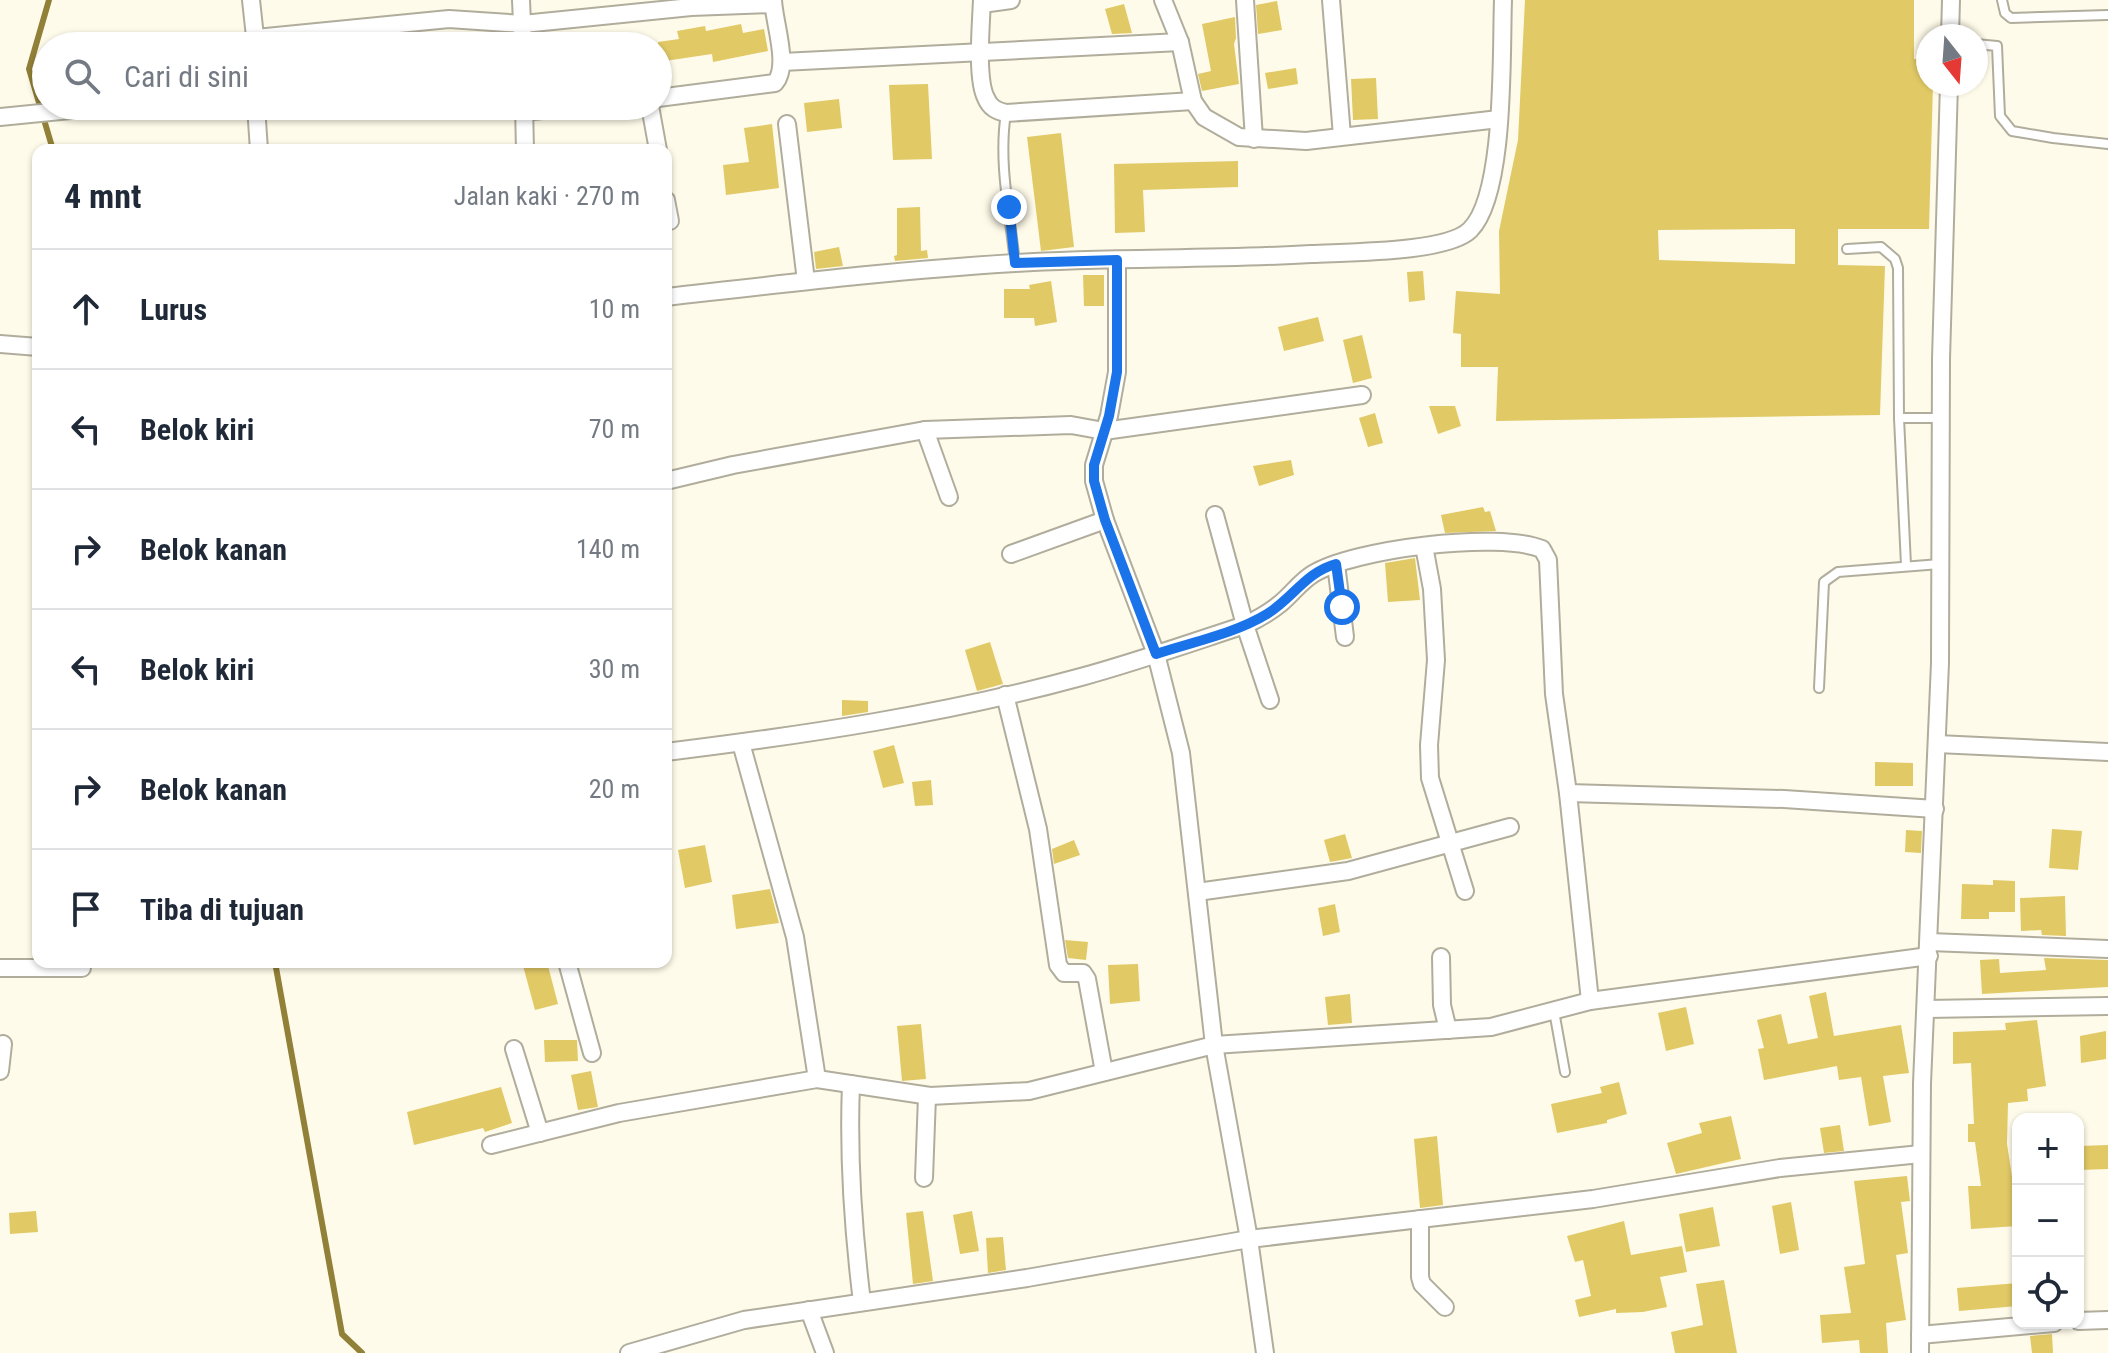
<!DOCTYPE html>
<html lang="id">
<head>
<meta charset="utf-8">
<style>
  body { margin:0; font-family:"Roboto Condensed",sans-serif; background:#f2f2f3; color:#1f2937 }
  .controls { position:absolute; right:24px; bottom:24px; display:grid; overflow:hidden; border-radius:16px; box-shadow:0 2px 6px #0004 }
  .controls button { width:72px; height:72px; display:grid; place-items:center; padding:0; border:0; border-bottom:2px solid #e0e1e3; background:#fff; color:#1f2937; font:40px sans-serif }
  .compass { position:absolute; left:1916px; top:24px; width:72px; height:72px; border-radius:50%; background:#fff; box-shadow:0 2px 6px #0004; rotate:163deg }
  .stop { position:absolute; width:24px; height:24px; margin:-18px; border:6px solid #1a73e8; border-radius:50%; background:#fff }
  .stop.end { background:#1a73e8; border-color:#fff; box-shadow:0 2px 8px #0008 }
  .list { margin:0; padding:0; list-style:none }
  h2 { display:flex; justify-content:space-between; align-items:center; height:104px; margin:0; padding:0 32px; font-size:34px }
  h2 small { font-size:26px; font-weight:400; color:#747a83 }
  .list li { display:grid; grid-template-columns:52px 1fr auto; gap:24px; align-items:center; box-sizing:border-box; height:120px; padding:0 32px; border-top:2px solid #e0e1e3 }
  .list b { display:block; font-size:30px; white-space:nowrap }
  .list em { font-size:26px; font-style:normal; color:#747a83 }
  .icon { flex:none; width:44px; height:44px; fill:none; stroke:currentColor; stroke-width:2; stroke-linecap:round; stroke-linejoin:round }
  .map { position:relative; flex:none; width:2108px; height:1353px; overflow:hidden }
  .search { position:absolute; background:#fff; box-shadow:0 2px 6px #0004; left:32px; top:32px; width:640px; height:88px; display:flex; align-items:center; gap:20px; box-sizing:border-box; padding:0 28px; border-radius:44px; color:#747a83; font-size:30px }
  .panel { position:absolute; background:#fff; box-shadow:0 2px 6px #0004; left:32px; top:144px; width:640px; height:824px; border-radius:16px }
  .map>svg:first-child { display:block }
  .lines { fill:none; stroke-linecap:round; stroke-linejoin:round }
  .stream { stroke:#918037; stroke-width:6 }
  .building { fill:#e1c966; fill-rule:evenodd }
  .lane-casing { stroke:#b1ad9d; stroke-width:12 }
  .street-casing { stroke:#b1ad9d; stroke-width:20 }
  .lane { stroke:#fff; stroke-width:8 }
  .street { stroke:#fff; stroke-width:16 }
  .route { stroke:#1a73e8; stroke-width:10 }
</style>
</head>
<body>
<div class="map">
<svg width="2108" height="1353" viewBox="0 0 2108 1353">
  <rect width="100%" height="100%" fill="#fffbea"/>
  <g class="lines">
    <g class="stream">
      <polyline points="49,0 29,69 53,150"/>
      <polyline points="275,962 342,1334 362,1353"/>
    </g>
  </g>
  <g class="building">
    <path d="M1525,0h389v59l14,-1v26h5l-4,145h-91v36l47,1 -5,149 -384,6 2,-54h-37v-33l-8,-1 3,-42 44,3 -1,-63 19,-91zM1795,229v35l-136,-4 -1,-30z"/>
    <polygon points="1277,1 1282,30 1258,34 1256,5"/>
    <polygon points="1124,4 1132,33 1112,34 1105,9"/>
    <polygon points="1235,17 1236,38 1234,44 1239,84 1202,91 1198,74 1211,71 1202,24"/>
    <polygon points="741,24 743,33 764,29 768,51 713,62 712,54 658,62 658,42 679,39 677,31 705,26 706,31"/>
    <polygon points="1296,68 1298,84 1268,89 1265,73"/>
    <polygon points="1376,78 1378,119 1353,120 1351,79"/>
    <polygon points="928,84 932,159 893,160 889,85"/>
    <polygon points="839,99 842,128 807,132 804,103"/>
    <polygon points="772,124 779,188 726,195 723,165 749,162 744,128"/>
    <polygon points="1061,133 1074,247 1041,251 1027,137"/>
    <polygon points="1238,161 1238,187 1143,190 1145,232 1115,233 1114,164"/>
    <polygon points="920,207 921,251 927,250 928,258 895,261 894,256 897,255 897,208"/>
    <polygon points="839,247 843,266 816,269 814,252"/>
    <polygon points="1423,271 1425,300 1409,302 1407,272"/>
    <polygon points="1083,275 1104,275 1104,306 1084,306"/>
    <polygon points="1051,281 1057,322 1035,326 1034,318 1004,318 1004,289 1030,289 1029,285"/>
    <polygon points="1318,317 1324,341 1284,351 1278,327"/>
    <polygon points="1362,335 1372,378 1353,383 1343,340"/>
    <polygon points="1429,406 1455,406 1461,426 1438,434"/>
    <polygon points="1375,413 1383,443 1368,447 1359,418"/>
    <polygon points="1291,460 1294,475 1259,486 1253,466"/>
    <polygon points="1483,507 1485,512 1490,511 1496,531 1445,533 1441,515"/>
    <polygon points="1415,558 1420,600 1388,602 1385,563"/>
    <polygon points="990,642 1003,684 977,691 965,650"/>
    <polygon points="842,700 868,701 868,712 842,716"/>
    <polygon points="894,745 904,783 883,788 873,751"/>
    <polygon points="1875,762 1913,763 1913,786 1875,786"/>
    <polygon points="931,780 933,805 915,806 912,782"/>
    <polygon points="2052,829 2082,831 2078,870 2049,868"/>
    <polygon points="1906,830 1922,831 1921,853 1905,852"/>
    <polygon points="1345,834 1352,858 1330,862 1324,840"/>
    <polygon points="1074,840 1080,855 1054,864 1052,849"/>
    <polygon points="705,845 712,882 685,888 678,850"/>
    <polygon points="1993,880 2015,881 2015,912 1989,912 1989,919 1961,919 1962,884 1993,885"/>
    <polygon points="770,889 779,923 736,929 732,895"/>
    <polygon points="2065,896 2066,936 2042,935 2041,930 2021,931 2020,898"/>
    <polygon points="1335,904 1340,932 1323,936 1318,908"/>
    <polygon points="1065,940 1088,942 1086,960 1068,958"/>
    <polygon points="2044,958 2108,960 2108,987 1982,994 1980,960 1999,959 2000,973 2046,970"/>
    <polygon points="522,962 547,962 558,1004 535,1010"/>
    <polygon points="1138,964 1140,1001 1110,1004 1108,965"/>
    <polygon points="1826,992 1834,1036 1901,1025 1909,1073 1883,1076 1891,1122 1869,1126 1861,1077 1839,1080 1837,1066 1764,1080 1758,1049 1764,1048 1757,1020 1781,1014 1788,1044 1818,1038 1809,996"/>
    <polygon points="1350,994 1352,1023 1328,1025 1325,997"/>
    <polygon points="1686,1007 1694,1044 1666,1051 1658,1013"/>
    <polygon points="2037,1020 2046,1086 2027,1089 2028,1101 2008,1103 2007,1144 2013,1183 2018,1183 2018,1226 1971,1229 1968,1186 1981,1186 1975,1142 1968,1142 1968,1124 1974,1124 1971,1063 1953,1064 1953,1032 2006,1030 2005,1023"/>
    <polygon points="921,1024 926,1079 902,1081 897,1026"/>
    <polygon points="2106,1031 2106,1059 2081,1063 2080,1036"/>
    <polygon points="544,1040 577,1040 578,1061 545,1062"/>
    <polygon points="591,1071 598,1107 578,1110 571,1075"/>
    <polygon points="1619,1082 1627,1114 1607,1120 1607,1123 1557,1133 1551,1104 1602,1093 1600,1087"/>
    <polygon points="501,1087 512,1123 485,1132 483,1128 414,1145 407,1112"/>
    <polygon points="1731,1116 1741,1159 1676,1174 1667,1143 1702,1133 1699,1123"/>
    <polygon points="1840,1125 1844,1151 1824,1153 1820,1128"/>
    <polygon points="1437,1136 1443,1205 1420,1208 1414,1139"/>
    <polygon points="2108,1145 2108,1169 2078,1170 2078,1146"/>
    <polygon points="1907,1176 1910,1201 1901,1202 1908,1253 1896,1255 1906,1320 1886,1323 1888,1353 1860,1353 1859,1340 1822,1343 1820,1315 1851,1313 1844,1267 1865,1264 1854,1181"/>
    <polygon points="1791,1202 1799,1250 1780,1254 1772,1206"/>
    <polygon points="1713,1207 1720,1246 1686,1252 1679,1214"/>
    <polygon points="36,1211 38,1232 10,1234 9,1213"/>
    <polygon points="923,1211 933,1281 913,1284 906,1213"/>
    <polygon points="972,1211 979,1251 960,1254 953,1215"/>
    <polygon points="1624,1221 1631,1255 1682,1246 1687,1272 1660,1277 1667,1307 1643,1312 1616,1313 1616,1309 1579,1317 1575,1300 1591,1296 1583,1260 1575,1262 1567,1236"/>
    <polygon points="1003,1237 1006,1270 988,1273 986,1238"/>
    <polygon points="1724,1280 1737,1353 1675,1353 1671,1332 1703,1325 1696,1284"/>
    <polygon points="2018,1283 2018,1306 1959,1311 1957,1288"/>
    <polygon points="2052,1334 2053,1353 2032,1353 2030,1336"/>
  </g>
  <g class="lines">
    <defs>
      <g id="lane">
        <polyline points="2002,0 2005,13 2011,18 2108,15"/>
        <polyline points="1976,44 1997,46 2000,116 2012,131 2053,138 2108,144"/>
        <path d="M1006,113c-8,49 4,101 9,150"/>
        <polyline points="1847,249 1881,247 1895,259 1898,268 1899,418 1941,418"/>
        <polyline points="1899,418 1906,565"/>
        <polyline points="1819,688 1824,582 1838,572 1940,564"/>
        <polyline points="1554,1011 1565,1072"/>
      </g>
      <g id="street">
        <polyline points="251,0 256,46"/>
        <polyline points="521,0 523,46"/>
        <path d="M982,0c-1,24 -6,79 4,98 4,10 11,13 20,15l187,-12"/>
        <polyline points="1163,0 1180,42 1193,101 1204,117 1239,137 1306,141 1499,119"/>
        <polyline points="1245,0 1254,139"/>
        <polyline points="1331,0 1342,136"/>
        <polyline points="982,4 1011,0"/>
        <polyline points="1950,36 1951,0"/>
        <polyline points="256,38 449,19 523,24 691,7 773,4"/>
        <polyline points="782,62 1180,42"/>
        <path d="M658,98l117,-15c15,-17 -1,-60 -2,-83"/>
        <polyline points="256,106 259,150"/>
        <polyline points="524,106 525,150"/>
        <polyline points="650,106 658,150"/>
        <polyline points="524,112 579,106"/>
        <polyline points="0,117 111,106"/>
        <polyline points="787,124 806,281"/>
        <polyline points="666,200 670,221"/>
        <polyline points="1117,260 1117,372 1109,416 1094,465 1094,481 1105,520 1156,654 1181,753 1214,1045 1249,1239 1265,1353"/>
        <path d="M666,297c116,-13 232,-27 349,-34 99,-6 197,-3 296,-9 35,-2 136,-1 159,-24 36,-35 31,-179 33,-230"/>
        <polyline points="0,344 38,347"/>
        <polyline points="925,430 949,497"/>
        <polyline points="666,481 733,465 925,430 1071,425 1104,431 1362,395"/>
        <polyline points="1215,515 1245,625 1270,700"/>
        <polyline points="1424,546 1432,589 1436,660 1429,745 1430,778 1465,891"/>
        <polyline points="1011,554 1105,520"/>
        <polyline points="1336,564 1345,637"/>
        <polyline points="1005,695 1038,829 1058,965 1064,973 1083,973 1087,979 1104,1072"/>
        <polyline points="741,743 795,937 817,1079"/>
        <polyline points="1937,744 2108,752"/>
        <path d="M666,752c139,-17 280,-38 415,-75 55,-15 109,-34 164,-52 13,-6 25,-13 36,-22 11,-9 20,-22 32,-29 40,-25 185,-43 229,-25l6,11 6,134 14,99 216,6 151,10"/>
        <polyline points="1568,793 1590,1001"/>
        <polyline points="1197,892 1348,871 1510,827"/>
        <polyline points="1929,942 2108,949"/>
        <polyline points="1441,957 1442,1005 1448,1030"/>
        <polyline points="567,962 592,1053"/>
        <polyline points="0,968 82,968"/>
        <polyline points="1926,1009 2108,1006"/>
        <polyline points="514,1049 540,1133"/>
        <polyline points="0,1071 3,1044"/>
        <path d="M851,1084c-3,74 2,145 11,218"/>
        <polyline points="491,1145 619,1113 817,1079 930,1096 1029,1091 1214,1045 1491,1027 1590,1001 1929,956"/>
        <polyline points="924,1178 927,1096"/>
        <polyline points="1420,1219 1420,1277 1422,1284 1445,1307"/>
        <polyline points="809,1310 825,1353"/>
        <polyline points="2078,1321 2108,1320"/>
        <polyline points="1920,1335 2054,1323"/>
        <polyline points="629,1353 744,1320 1027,1278 1249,1239 1593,1199 1780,1168 1921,1154"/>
        <polyline points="1920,1353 1922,1083 1940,663 1941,359 1949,84"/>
      </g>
    </defs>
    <use href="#lane" class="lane-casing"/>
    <use href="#street" class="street-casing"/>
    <use href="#lane" class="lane"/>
    <use href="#street" class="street"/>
  </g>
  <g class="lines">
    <path class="route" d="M1009,207l6,56 102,-3v112l-8,44 -15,49v16l11,39 51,134c36,-12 78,-20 111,-40 25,-15 39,-42 69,-50l6,43"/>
  </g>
</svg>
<div class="controls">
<button>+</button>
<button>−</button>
<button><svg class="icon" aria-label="locate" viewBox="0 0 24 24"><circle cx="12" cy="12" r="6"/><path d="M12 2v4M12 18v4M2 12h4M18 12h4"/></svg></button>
</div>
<svg class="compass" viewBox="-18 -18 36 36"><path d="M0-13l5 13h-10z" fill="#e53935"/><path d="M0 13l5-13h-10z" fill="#747a83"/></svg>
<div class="stop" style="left:1342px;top:607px"></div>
<div class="stop end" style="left:1009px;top:207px"></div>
<div class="search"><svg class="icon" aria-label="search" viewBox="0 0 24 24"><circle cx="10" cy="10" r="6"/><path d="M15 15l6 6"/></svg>Cari di sini</div>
<section class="panel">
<h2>4 mnt<small>Jalan kaki · 270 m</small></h2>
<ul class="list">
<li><svg class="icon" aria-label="ahead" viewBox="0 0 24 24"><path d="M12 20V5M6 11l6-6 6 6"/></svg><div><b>Lurus</b></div><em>10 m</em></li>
<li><svg class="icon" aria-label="left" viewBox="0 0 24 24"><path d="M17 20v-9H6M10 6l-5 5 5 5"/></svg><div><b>Belok kiri</b></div><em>70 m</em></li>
<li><svg class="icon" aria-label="right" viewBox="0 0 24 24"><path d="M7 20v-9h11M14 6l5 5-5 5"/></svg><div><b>Belok kanan</b></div><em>140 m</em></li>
<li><svg class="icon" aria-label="left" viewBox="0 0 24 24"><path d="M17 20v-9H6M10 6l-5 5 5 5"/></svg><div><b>Belok kiri</b></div><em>30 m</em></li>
<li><svg class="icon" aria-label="right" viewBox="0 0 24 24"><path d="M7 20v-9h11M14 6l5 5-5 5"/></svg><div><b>Belok kanan</b></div><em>20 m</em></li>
<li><svg class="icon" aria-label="arrive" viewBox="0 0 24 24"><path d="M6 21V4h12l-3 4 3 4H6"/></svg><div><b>Tiba di tujuan</b></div></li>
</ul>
</section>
</div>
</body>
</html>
